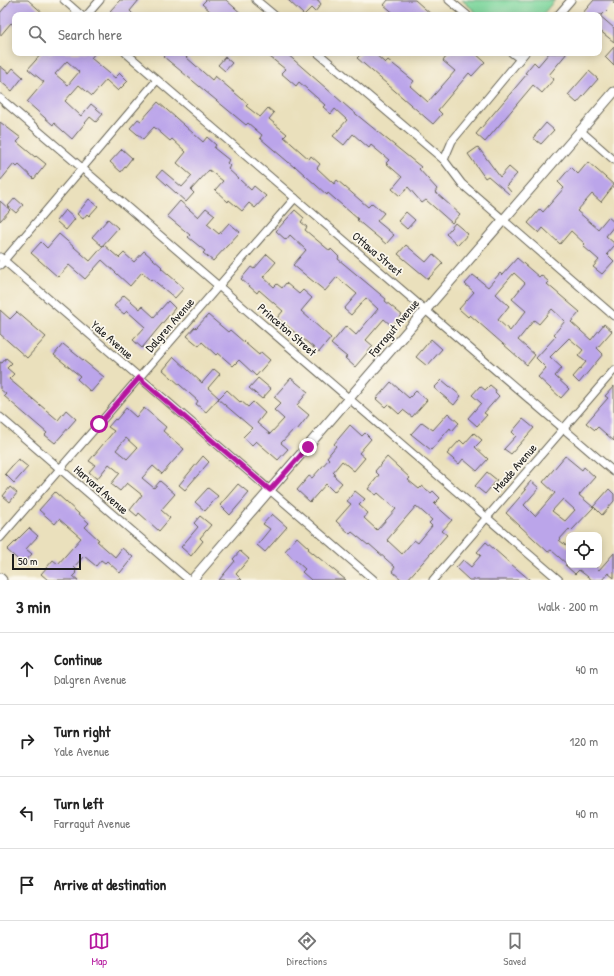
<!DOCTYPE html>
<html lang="en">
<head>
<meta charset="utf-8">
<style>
  body { margin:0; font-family:"Patrick Hand",sans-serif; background:#f2f2f2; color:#222 }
  .controls { position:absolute; right:12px; bottom:12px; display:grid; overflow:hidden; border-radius:8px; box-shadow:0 2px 10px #0003 }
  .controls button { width:36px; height:36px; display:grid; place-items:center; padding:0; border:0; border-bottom:1px solid #e0e0e0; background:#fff; color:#222; font:20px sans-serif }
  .scale { position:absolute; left:12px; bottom:10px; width:69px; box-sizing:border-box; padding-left:4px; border:2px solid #1c1c1c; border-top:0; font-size:11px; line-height:14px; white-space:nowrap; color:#1c1c1c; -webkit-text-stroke:3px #fbf7ec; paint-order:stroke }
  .stop { position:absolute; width:12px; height:12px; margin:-9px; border:3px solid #b5179e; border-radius:50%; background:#fff }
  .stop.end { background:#b5179e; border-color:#fff; box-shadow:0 1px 4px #0008 }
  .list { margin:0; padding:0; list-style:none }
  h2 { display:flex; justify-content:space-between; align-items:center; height:52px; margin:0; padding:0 16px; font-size:17px }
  h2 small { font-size:13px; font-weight:400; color:#767676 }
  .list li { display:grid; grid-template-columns:26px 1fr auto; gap:12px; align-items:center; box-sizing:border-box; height:72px; padding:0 16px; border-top:1px solid #e0e0e0 }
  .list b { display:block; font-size:15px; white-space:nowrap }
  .list p { margin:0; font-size:13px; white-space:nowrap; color:#767676 }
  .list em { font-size:13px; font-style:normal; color:#767676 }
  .icon { flex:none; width:22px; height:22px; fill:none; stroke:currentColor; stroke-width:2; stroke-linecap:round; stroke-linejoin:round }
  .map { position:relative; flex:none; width:614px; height:580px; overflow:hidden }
  .search { position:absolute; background:#fff; box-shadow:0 2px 10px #0003; left:12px; right:12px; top:12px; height:44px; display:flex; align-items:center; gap:10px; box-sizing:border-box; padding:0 14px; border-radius:8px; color:#767676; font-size:15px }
  .sheet { height:340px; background:#fff }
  nav { display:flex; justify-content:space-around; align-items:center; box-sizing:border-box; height:56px; border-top:1px solid #e0e0e0; background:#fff; font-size:11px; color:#767676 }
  nav a { display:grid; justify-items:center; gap:2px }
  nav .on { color:#b5179e }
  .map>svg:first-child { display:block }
  .green { fill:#7bd59b; stroke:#4c785c }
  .building { fill:#bba5ea; fill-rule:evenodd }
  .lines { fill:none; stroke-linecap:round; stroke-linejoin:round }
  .minor-casing { stroke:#646154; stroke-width:9 }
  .tertiary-casing { stroke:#646154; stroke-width:11 }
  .minor { stroke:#fff; stroke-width:7 }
  .tertiary { stroke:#fff; stroke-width:9 }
  .route { stroke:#b5179e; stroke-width:5 }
  .labels { text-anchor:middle; stroke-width:3.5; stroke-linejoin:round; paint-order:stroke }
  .street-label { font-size:12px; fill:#1c1c1c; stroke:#fbf7ec }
</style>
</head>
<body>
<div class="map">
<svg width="614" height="580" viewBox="0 0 614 580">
  <rect width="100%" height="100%" fill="#fbf7ec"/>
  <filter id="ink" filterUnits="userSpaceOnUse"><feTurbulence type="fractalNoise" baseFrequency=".025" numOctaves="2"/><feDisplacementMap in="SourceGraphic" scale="8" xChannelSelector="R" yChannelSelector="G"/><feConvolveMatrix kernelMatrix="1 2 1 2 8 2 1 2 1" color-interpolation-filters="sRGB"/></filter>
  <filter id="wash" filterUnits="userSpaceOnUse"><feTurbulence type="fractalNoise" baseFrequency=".012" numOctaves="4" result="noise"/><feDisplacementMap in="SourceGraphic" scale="16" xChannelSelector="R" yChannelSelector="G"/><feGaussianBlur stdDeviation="0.9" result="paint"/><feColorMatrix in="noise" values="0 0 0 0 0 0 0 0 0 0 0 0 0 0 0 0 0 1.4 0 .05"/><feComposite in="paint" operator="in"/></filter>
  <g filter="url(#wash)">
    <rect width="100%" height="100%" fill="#eae0bc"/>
    <polygon class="green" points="462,0 555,0 542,15 479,15"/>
    <g id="blocks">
      <g class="building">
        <polygon points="11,0 28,0 45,15 15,15 15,26 11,23 0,36 0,13"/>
        <polygon points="120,0 139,0 130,11 134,15 115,15 110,11"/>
        <polygon points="206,0 226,0 243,15 208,15 211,12 202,4"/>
        <polygon points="288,0 318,0 321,4 315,12 311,8 304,15"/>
        <polygon points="388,0 415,0 432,15 396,15 384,5"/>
        <polygon points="594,0 614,0 614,3 602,15 581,15"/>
        <polygon points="599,15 614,28 614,42 599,30"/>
        <polygon points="614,47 614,66 605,57"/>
        <path d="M42,53h53l-4,5 24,20 5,-5 8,8 -10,10 -12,-11 -14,16 -13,-11 -14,16 16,15 10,-12 12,10 -7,8 -6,-5 -18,22 -18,-16 -1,2 -26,-23 17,-20 -16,-13zM67,61l12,11 -11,13 -13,-11z"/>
        <polygon points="167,53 189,53 186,57 212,80 215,76 248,104 246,106 260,117 268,108 274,113 269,119 287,134 284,137 309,159 311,156 320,164 317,168 334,184 337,180 368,207 372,203 384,213 377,221 394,235 386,244 369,230 357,220 358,219 328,193 327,195 295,166 294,167 260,138 262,135 248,123 246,125 164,57"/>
        <polygon points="265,53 286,53 351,110 421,167 419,169 437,189 435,192 460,214 452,223 426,200 422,203 408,187 400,196 392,189 402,177 386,163 389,160 371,145 369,148 353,134 344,145 333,136 347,120 335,109 331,114 323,107 325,105 299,82 296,86 281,73 285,69"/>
        <polygon points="362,53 374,53 385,63 388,60 414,81 410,86 428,102 455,71 443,61 449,53 475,53 485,62 472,76 469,73 438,110 442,114 433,124 357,58"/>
        <polygon points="549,53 567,53 549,75 554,79 542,93 533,85 485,142 476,134 527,74 525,73 534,62 538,66"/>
        <polygon points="225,57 232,63 225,71 218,65"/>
        <polygon points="0,66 9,73 13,68 23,77 12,91 0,81"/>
        <polygon points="589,71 598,79 577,103 568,95"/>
        <polygon points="158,102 203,142 207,137 216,145 214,148 229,160 227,163 230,166 228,169 251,190 254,186 266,196 255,208 249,203 242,211 229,200 228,202 215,190 223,181 209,170 191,190 194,193 186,202 157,176 162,170 182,187 192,176 177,163 186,152 172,139 170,141 154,127 143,139 130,128 138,119 141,121"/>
        <polygon points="0,122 21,138 17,142 35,157 36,156 46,164 34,179 19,165 17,167 14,164 0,181"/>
        <polygon points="546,123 554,130 541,144 533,138"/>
        <polygon points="478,147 500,177 509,167 517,174 506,186 511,192 509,194 488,176 485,178 468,154"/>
        <polygon points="122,149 132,158 121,172 110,162"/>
        <polygon points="588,162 614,185 601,202 592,194 577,211 598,229 608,217 614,222 614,226 606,236 614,243 614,246 607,254 614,261 602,274 593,267 599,260 583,246 585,244 571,231 560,244 543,228 539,233 528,223 540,209 543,212 564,188 558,182 571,167 578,174"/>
        <polygon points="15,198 23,205 16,213 8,206"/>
        <polygon points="89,199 98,206 89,216 87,214 83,219 77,214"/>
        <polygon points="0,201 10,210 0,221"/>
        <polygon points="180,201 198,217 206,208 215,215 207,224 219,234 229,223 240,232 213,261 203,253 205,251 188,237 190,235 167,216"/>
        <polygon points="65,210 75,219 66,230 56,221"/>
        <polygon points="295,210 304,218 301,222 307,227 305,230 330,251 331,249 339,257 338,259 386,299 385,301 402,315 392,326 384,319 366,340 373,346 355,367 345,358 347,357 331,344 346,326 356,335 378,309 366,298 351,315 344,309 357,294 337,277 325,291 293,265 306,250 290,235 286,240 276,231"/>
        <polygon points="406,212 415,220 407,229 398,221"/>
        <polygon points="108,219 118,228 102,246 92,237"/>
        <polygon points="455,223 468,234 458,245 446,234"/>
        <polygon points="59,234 90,261 104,245 119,258 124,253 134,262 144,251 162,267 161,268 184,288 175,298 152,279 151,280 142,272 130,286 102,260 85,279 69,265 58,277 31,253 41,242 47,248"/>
        <polygon points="406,245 426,262 433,254 443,263 428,279 398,254"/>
        <polygon points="267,254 276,262 263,277 274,287 277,284 282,288 286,283 299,294 303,290 312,298 301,311 331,338 319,352 277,318 283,311 259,290 257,293 241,279 251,267 254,269"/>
        <path d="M517,258l22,19 2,-2 8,7 -2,2 33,28 -9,10 20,18 13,-16 8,7 -15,17 6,6 -24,29 -6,-6 13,-15 -8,-6 5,-6 -14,-12 -19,19 12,11 -7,8 14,13 -8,9 -23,-21 8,-9 -10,-10 20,-22 -2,-2 11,-13 -13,-12 -13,15 -5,-4 -16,20 17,15 -8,10 -57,-50 -2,2 -9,-8 15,-17 -9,-8 8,-9 15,12 12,-14 2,2zM514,273l11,10 -13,16 14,12 -16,20 -12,-11 11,-14 -13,-12z"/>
        <polygon points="124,295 140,309 142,306 154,317 168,301 175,308 142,348 133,340 145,327 127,311 124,314 114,306"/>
        <polygon points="0,310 10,319 17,312 46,337 27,358 0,334"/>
        <polygon points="208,315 228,332 230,330 259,355 261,352 270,360 256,376 239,360 233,366 218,353 216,355 202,342 199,346 187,336 195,327 196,328"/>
        <polygon points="431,339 442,349 427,366 416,357"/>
        <polygon points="63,344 104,377 91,392 77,379 80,376 54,355"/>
        <polygon points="174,357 202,383 214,369 220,374 208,388 219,398 206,412 196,404 198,401 163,370"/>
        <polygon points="6,358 12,363 7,368 14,374 9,379 58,420 66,410 76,419 55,443 45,435 47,433 4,396 6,394 0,389 0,362 2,363"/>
        <polygon points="258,378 271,389 262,399 249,388"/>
        <polygon points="291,378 308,392 297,405 309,415 297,430 295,428 281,443 288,449 278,460 256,441 252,445 243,437 252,428 218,399 227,390 240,402 241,401 248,407 253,402 265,413 257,423 270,434 284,419 274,410 281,403 274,397"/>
        <polygon points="442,380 461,396 454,405 434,388"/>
        <polygon points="391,382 409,398 416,391 427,400 412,417 403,410 399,414 388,404 385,407 376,399"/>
        <polygon points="490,385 496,390 495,392 499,396 484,413 487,415 477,426 468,418 481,403 472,395 480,386 485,390"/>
        <polygon points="614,386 614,441 598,427 595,430 586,423 608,398 605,396"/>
        <path d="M126,408l10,9 8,-9 22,19 -3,4 21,18 -22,25 -9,-8 -11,12 12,10 6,-7 15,13 -14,16 9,8 -11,13 -20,-18 -2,3 -7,-6 12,-15 -15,-12 -7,8 -9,-7 9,-11 -11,-9 -12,15 -8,-7 6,-7 -6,-4 25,-30 -6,-4 7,-8 1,1zM126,438l11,10 -10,11 -11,-9z"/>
        <polygon points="448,413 459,423 452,431 450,428 431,450 411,434 422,422 433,430"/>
        <polygon points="523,419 534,428 511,454 504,449 516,436 512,432"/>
        <polygon points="350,425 362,436 365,433 371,439 359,453 365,458 354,471 342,461 333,472 335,474 334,476 342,483 334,492 326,484 310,502 297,490 309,476 312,478 329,459 327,457 336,446 334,444"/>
        <polygon points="474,433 482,440 475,447 488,459 477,471 463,459 459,464 447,454 460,440 464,444"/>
        <polygon points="203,456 209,462 185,490 179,485"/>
        <path d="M565,456l17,14 2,-3 11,10 -16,18 14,12 16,-18 5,5v7l-12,14 -8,-8 -23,24 -2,-2 -10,11 10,8v17h25l5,5 15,-17v25l-6,-5 -6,7h-10l-13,-10 -4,4 -10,-9h3l-17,-15 -3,2 -42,-39 20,-23 -2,-1 7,-8 8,7 -15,17 11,11 20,-23 -12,-11zM563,499l12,11 -10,11 -13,-10z"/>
        <path d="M387,457l23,21 -2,2 11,9 3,-3 9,7 2,-2 7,7 -6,6 18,16 -10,11 5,4 -40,45h-5l-10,-9 3,-4 -26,-23 -1,1 -16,-13 -2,2 -14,-13 15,-17 -4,-3 8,-10 10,8 -6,6 9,8 -4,5 13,12 19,-21 -18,-16 -2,2 -8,-6 11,-14 -4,-4zM416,506l16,14 -3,3 3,3 -14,17 -4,-3 -12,14 -15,-14z"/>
        <polygon points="18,459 28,467 14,483 5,474"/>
        <polygon points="487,472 497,480 485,494 475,486"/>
        <polygon points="238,484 249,493 230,515 220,505"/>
        <polygon points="10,487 17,493 10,502 3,496"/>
        <polygon points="208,488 218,496 205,511 195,502"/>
        <polygon points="55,492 89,523 85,527 99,540 97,541 115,557 122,548 133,557 120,573 107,561 105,563 101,560 96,566 84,556 74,567 77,570 75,572 76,573 73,576 78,580 48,580 41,574 53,560 58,564 81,538 59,519 55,524 39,510"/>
        <polygon points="272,514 287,527 265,552 257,545 270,529 263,524"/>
        <polygon points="200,516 211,525 200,538 203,541 191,556 181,547 198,527 194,523"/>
        <polygon points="29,528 38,536 26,549 32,554 23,564 7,550"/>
        <polygon points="297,537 309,548 308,549 346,580 311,580 302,572 305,569 285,551"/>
        <polygon points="486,542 511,564 530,580 469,580 456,568 463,560 471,567 481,555 477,552"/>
        <polygon points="240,551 249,559 236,574 242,580 219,580 235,561 233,559"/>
      </g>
    </g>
  </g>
  <g filter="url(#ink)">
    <use href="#blocks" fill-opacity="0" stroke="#646154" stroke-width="1"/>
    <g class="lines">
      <defs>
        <g id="minor">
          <polyline points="64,0 81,15"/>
          <polyline points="256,0 274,15"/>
          <polyline points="449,0 467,15"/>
          <polyline points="87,15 100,0"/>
          <polyline points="558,15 571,0"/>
          <polyline points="126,53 614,472"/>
          <polyline points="318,53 444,160 462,184 614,316"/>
          <polyline points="512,53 520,59"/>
          <polyline points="0,98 82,168 559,580"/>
          <polyline points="580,130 614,160"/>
          <polyline points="444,160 452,141 525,53"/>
          <polyline points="0,257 374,580"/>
          <polyline points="0,265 157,80"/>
          <polyline points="0,417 189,580"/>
          <polyline points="0,538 295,198"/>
          <polyline points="433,580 614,370"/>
        </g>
        <g id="tertiary">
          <polyline points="0,578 2,580"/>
          <polyline points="192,580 614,92"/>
        </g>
      </defs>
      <use href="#minor" class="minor-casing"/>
      <use href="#tertiary" class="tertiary-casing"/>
      <use href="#minor" class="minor"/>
      <use href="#tertiary" class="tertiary"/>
    </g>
  </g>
  <g class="lines" filter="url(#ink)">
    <polyline class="route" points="99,424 139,378 270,490 308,447"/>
  </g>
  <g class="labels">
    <g class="street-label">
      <text transform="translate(377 254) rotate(40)" y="4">Ottawa Street</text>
      <text transform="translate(170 325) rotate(-49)" y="4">Dalgren Avenue</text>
      <text transform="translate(394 328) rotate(-50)" y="4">Farragut Avenue</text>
      <text transform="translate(287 330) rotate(41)" y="4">Princeton Street</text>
      <text transform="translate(112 340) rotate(41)" y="4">Yale Avenue</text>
      <text transform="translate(515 468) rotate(-49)" y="4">Meade Avenue</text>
      <text transform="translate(101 490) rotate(41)" y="4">Harvard Avenue</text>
    </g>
  </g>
</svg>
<div class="controls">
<button><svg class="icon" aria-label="locate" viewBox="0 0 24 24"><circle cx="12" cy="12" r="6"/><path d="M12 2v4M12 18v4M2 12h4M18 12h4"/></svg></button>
</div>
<div class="scale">50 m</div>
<div class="stop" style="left:99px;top:424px"></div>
<div class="stop end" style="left:308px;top:447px"></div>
<div class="search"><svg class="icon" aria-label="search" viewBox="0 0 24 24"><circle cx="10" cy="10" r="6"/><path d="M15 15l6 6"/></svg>Search here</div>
</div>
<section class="sheet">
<h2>3 min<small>Walk · 200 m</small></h2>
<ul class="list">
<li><svg class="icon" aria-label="ahead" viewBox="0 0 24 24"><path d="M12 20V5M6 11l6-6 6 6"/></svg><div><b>Continue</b><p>Dalgren Avenue</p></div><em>40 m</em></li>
<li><svg class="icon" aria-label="right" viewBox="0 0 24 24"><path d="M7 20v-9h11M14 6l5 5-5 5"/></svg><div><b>Turn right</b><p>Yale Avenue</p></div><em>120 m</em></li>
<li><svg class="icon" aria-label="left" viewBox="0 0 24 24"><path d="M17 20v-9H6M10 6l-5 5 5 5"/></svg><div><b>Turn left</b><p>Farragut Avenue</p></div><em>40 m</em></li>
<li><svg class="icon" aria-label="arrive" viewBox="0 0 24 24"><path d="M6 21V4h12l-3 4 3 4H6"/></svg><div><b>Arrive at destination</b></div></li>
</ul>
</section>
<nav>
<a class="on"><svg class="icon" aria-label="map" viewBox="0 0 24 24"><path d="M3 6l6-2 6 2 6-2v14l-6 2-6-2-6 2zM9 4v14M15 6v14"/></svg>Map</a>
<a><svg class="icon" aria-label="directions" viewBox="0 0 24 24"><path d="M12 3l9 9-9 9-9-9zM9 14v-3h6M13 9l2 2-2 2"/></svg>Directions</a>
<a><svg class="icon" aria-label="saved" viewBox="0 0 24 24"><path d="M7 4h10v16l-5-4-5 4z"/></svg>Saved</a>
</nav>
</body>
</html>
